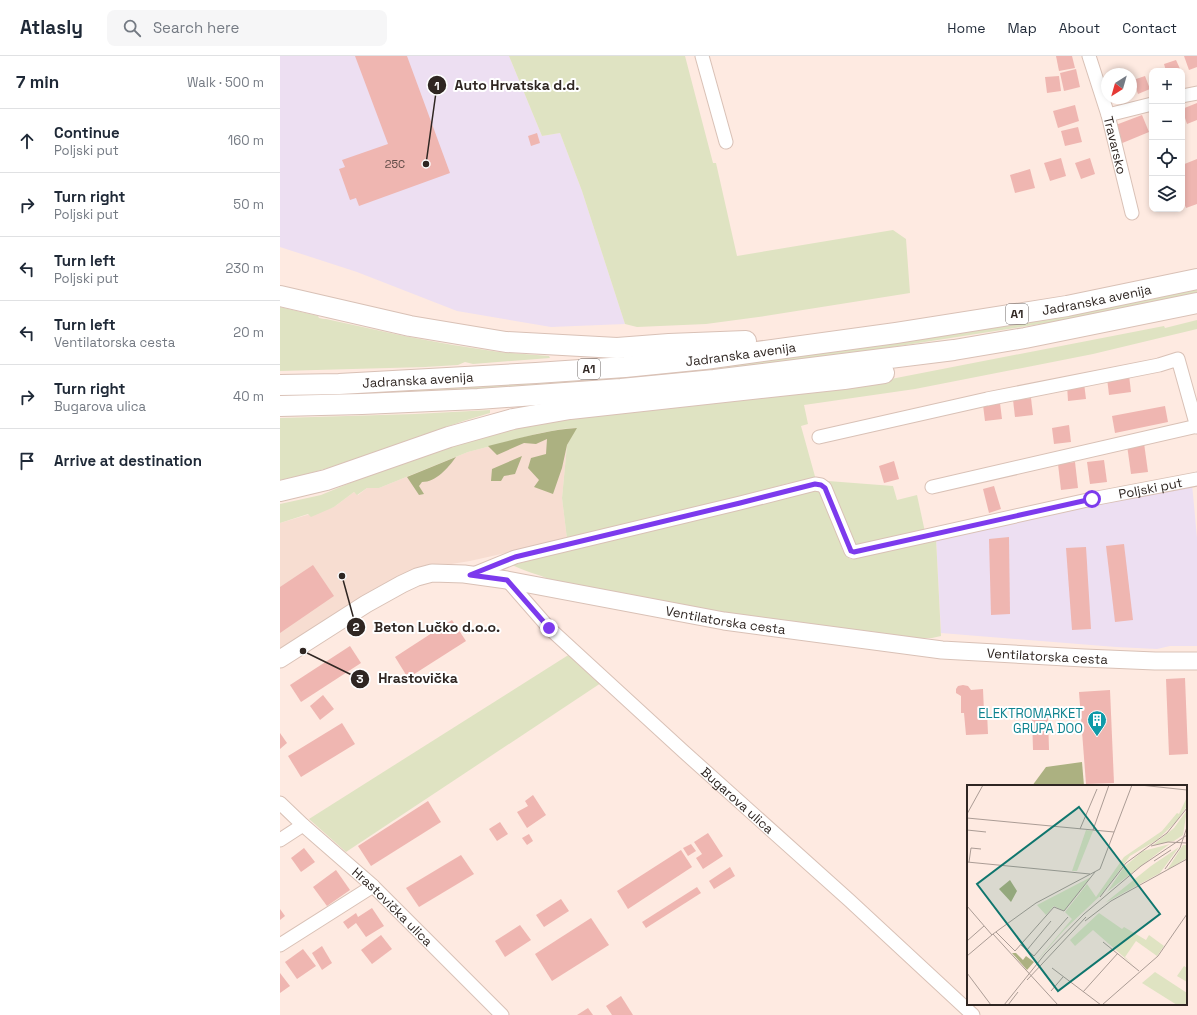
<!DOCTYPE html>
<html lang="en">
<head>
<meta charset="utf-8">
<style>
  body { margin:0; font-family:"Space Grotesk",sans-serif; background:#f6f6f7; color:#1f2937 }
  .controls { position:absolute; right:12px; top:12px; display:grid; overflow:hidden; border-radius:8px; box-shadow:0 2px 6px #0003 }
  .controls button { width:36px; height:36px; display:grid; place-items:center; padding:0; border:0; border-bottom:1px solid #e0e1e3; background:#fff; color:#1f2937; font:20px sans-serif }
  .compass { position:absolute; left:821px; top:12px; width:36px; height:36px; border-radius:50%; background:#fff; box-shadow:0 2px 6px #0003; rotate:217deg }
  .stop { position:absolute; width:12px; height:12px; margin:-9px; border:3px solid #7c3aed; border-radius:50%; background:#fff }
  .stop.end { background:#7c3aed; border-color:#fff; box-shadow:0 1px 4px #0008 }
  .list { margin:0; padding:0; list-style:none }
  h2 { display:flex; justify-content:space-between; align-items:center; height:52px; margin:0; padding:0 16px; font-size:17px }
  h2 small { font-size:13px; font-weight:400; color:#747a83 }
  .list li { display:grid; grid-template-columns:26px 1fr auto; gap:12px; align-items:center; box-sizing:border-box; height:64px; padding:0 16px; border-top:1px solid #e0e1e3 }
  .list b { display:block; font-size:15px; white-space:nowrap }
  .list p { margin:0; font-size:13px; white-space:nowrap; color:#747a83 }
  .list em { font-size:13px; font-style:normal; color:#747a83 }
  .icon { flex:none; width:22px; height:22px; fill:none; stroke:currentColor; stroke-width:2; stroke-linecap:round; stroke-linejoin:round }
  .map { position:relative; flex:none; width:917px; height:959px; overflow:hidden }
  header { display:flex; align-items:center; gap:24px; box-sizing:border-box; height:56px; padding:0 20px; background:#fff; border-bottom:1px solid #e0e1e3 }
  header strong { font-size:19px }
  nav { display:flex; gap:22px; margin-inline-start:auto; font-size:14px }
  .search { width:280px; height:36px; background:#f6f6f7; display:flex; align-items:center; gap:10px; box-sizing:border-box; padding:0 14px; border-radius:8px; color:#747a83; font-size:15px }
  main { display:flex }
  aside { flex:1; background:#fff }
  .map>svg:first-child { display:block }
  .commercial { fill:#eddff2 }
  .built { fill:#f7ddd1 }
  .green { fill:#dfe3c2 }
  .forest { fill:#acb181 }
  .building { fill:#efb6b1 }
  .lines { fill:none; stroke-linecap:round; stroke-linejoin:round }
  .minor-casing { stroke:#d9c1b6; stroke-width:15 }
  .major-casing { stroke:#d9c1b6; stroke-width:19 }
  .highway-casing { stroke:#d9c1b6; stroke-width:22 }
  .minor { stroke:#fff; stroke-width:13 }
  .major { stroke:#fff; stroke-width:17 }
  .highway { stroke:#fff; stroke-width:20 }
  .route { stroke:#7c3aed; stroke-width:5 }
  .labels { text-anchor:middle; stroke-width:4; stroke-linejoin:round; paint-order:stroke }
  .number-label { font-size:11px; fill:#5f4a46 }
  .shield { fill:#fff; stroke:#6d6764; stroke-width:1 }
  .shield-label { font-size:12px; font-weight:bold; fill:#2f2622 }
  .street-label { font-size:13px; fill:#2f2622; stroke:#fff }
  .culture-label { font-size:13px; fill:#0d838f; stroke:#fff; text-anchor:end }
  .inset-road { fill:none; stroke:#ab9c95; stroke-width:1 }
  .view { fill:#0f766e; fill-opacity:0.15; stroke:#0f766e; stroke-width:2 }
  .inset-edge { fill:none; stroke:#2f2622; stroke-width:2 }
  .leader { fill:none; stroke:#2f2622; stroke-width:1.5 }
  .callout-dot { fill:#2f2622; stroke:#fff; stroke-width:1.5 }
  .mark-label { font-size:12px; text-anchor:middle; font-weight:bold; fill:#fff }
  .callout-label { font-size:14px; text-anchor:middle; font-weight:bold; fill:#2f2622; stroke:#fff; stroke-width:4; stroke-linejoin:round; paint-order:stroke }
</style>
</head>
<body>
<header>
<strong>Atlasly</strong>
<div class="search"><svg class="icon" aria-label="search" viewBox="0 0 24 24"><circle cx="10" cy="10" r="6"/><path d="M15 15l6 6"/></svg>Search here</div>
<nav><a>Home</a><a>Map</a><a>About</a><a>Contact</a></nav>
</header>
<main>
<aside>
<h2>7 min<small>Walk · 500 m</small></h2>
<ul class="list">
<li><svg class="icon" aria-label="ahead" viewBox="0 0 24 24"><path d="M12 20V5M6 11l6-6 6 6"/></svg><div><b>Continue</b><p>Poljski put</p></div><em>160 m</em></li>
<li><svg class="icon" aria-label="right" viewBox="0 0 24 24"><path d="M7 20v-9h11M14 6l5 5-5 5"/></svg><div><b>Turn right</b><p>Poljski put</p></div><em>50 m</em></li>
<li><svg class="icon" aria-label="left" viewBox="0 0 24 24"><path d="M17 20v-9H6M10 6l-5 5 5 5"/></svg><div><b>Turn left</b><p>Poljski put</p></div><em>230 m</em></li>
<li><svg class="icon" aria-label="left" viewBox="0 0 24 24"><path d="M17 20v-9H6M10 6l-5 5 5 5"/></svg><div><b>Turn left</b><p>Ventilatorska cesta</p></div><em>20 m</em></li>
<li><svg class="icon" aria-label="right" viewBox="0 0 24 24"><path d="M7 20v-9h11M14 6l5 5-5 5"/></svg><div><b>Turn right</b><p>Bugarova ulica</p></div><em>40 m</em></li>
<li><svg class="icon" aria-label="arrive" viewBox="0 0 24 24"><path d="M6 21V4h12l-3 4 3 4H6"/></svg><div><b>Arrive at destination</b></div></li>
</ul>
</aside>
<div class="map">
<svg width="917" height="959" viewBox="0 0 917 959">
  <rect width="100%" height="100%" fill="#feeae1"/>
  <g class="commercial">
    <polygon points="0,0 229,0 262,80 280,77 302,135 345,268 271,271 177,255 77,216 0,191"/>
    <polygon points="912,428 917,482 917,590 890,590 877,593 836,591 661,577 656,482"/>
  </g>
  <polygon class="built" points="297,372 287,389 282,442 287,483 190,505 135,514 0,598 0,467 54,451 74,436 78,439 87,432 99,432 188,396 226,386"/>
  <g class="green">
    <polygon points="229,0 405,0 433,107 436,107 457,200 613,174 626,183 630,237 485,260 426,268 357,271 345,268 302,135 280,77 262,80"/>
    <polygon points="917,232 917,237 786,264 516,306 343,324 130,338 0,341 0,336 143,332"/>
    <polygon points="0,251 38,260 39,262 44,263 46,263 124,280 173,289 219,296 269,300 270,302 193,308 185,306 178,309 145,311 0,315"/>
    <polygon points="917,264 917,273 813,298 635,333 524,349 528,368 521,370 536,424 509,427 407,455 287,483 282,442 287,389 296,372 282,373 256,378 188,396 99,432 87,432 77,439 74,436 54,451 31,461 28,458 0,467 0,448 41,439 94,417 230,370 611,323 884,270 885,272"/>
    <path d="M210,354v3c-71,20 -138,53 -210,67v-62l135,-4z"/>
    <polygon points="548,425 613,430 617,444 637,439 645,476 576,492 573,489"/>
    <path d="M537,433l8,10 18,52 7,8 86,-21 5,98 -9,2h-21l-189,-25 -173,-34c-12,-5 -25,-8 -37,-14z"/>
    <polygon points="290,598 321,627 66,796 29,763"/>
  </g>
  <g class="forest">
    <path d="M297,372l-10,17 -5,23 -9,26 -19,-7 5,-7 -11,-12 3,-10 15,-4 1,-15 -11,5 -12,-1 -27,12 -9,-9c29,-7 58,-16 89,-18z"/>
    <polygon points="242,400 235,418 224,420 221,425 211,425 212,413"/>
    <path d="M176,401c-8,11 -20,25 -34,25l-3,4 5,8 -5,1 -12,-18z"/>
    <polygon points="802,706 804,730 752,730 766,711"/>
  </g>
  <g class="building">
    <polygon points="75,0 127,0 170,117 79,150 76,142 70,144 59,113 65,111 62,104 108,88"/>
    <polygon points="776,0 792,0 795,12 779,15"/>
    <polygon points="904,0 917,0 917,11 909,14"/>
    <polygon points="896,4 901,15 886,15 884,8"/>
    <polygon points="796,13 800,31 784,35 780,17"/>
    <polygon points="779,20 781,35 767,37 765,21"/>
    <polygon points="865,20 870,33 858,38 853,24"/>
    <polygon points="831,42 845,42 833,47"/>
    <polygon points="917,47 917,64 907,68 902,53"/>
    <polygon points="795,49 799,65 778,72 773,55"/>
    <polygon points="862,59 869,76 840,88 833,70"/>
    <polygon points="798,71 802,86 785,90 781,75"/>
    <polygon points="257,77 260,87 251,90 248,80"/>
    <polygon points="781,102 786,120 770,125 764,107"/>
    <polygon points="810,102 815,118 801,123 795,107"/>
    <polygon points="917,103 917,148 906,152 902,142 902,109"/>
    <polygon points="750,113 755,132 735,137 730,119"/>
    <polygon points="849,319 851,336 829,339 827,322"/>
    <polygon points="804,327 806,343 788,345 787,329"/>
    <polygon points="751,342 753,359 735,361 733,344"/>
    <polygon points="720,347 722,363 705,365 703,349"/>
    <polygon points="885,350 888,366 835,377 832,360"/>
    <polygon points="789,369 791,386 774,388 772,372"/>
    <polygon points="864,387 868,416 851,418 847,389"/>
    <polygon points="824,404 827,426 810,428 807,406"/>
    <polygon points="614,405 619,423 604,427 599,410"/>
    <polygon points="795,406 798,432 781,434 778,408"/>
    <polygon points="714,430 721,453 709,457 703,433"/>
    <polygon points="729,481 730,558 711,559 709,483"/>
    <polygon points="844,488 853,564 835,566 826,490"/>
    <polygon points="806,491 811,573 792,574 786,492"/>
    <polygon points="33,509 54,540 0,577 0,531"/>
    <polygon points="172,564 186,585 128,622 115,601"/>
    <polygon points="70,590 81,607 21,646 10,629"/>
    <polygon points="905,622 908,698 889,699 886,623"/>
    <polygon points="683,629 688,630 691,634 703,633 704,656 707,656 708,678 686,679 684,657 681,657 681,640 676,637 676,633 678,630"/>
    <polygon points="830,634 834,727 806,728 799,636"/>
    <polygon points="43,639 54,653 40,664 30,650"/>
    <polygon points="768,661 769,694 753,694 752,662"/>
    <polygon points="62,667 75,688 21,721 8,700"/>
    <polygon points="0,677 7,687 0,693"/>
    <polygon points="253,739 266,759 247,772 237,756 248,750 245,745"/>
    <polygon points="148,745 161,766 91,810 78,790"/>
    <polygon points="220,766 228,778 217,785 209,773"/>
    <polygon points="428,777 443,800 423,813 416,802 422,798 414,786"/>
    <polygon points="249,778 253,785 247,789 242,782"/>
    <polygon points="411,788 416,795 408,800 403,792"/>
    <polygon points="24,792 35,806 21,816 11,802"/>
    <polygon points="401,794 412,811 348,853 337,835"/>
    <polygon points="181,799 194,818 139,851 126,832"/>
    <polygon points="450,811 455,820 434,833 429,825"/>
    <polygon points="56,814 70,834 47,850 33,831"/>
    <polygon points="417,831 421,837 366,872 362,866"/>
    <polygon points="281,843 289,855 264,871 256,859"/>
    <polygon points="92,852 104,870 86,881 76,867 68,873 63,866 76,857 78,861"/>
    <polygon points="0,853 5,860 0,864"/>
    <polygon points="311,862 329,889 272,925 255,898"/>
    <polygon points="240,869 251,884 225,901 215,885"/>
    <polygon points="101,879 112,893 92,908 81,894"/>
    <polygon points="42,890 52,907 42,914 32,897"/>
    <polygon points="23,893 36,910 17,923 5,906"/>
    <polygon points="0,917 10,930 0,937"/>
    <polygon points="341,940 353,959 332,959 326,950"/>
    <polygon points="308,952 313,959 297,959"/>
  </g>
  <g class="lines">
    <defs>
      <g id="minor">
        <polyline points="422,0 446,86"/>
        <path id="s1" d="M809,0l19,59 24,98"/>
        <polyline points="902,40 917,37"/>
        <polyline points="828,59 872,48"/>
        <polyline points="539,381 707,343 879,309 898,303 917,371"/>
        <polyline points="652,431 917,370"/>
        <path id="s2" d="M191,519l44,-18 225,-54 75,-19 6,1 4,3 26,63 3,1 238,-53 105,-20"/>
        <path id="s3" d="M227,524l42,48 134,123 166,149 124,115"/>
        <path id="s4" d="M0,747l23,22 70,61 129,129"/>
        <polyline points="0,784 23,769"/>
        <polyline points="0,889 93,830"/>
      </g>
      <g id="major">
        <path id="s5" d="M0,603l86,-55 36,-20 15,-7 15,-4 32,1 43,6 217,41 218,29 142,8 71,3h42"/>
      </g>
      <g id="highway">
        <polyline points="0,240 130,270 226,286 337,292 389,288 466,285"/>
        <path id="s6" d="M0,329l59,-1 197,-11 89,-6 80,-8 191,-26 171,-27 130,-27"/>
        <polyline points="0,350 82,348 198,343 341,333 434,324 674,294 745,282 917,247"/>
        <polyline points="0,435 46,424 169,381 233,363 290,353 564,323 604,317"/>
      </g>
    </defs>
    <use href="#minor" class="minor-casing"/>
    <use href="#major" class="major-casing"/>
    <use href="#highway" class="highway-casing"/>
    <use href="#minor" class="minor"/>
    <use href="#major" class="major"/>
    <use href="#highway" class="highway"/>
  </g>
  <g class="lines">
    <polyline class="route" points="269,572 227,524 190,519 235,501 460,447 535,428 541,429 545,432 571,495 574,496 812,443"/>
  </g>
  <defs>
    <symbol id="building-pin" viewBox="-11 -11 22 30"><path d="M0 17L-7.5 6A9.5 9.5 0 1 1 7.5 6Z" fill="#0f9aa8" stroke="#fff"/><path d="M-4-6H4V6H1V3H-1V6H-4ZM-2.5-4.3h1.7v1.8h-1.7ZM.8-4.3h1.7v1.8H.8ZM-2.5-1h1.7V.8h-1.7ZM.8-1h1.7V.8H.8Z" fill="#fff"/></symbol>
  </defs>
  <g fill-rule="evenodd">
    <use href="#building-pin" x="806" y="653" width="22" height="30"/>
  </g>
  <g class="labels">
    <g class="number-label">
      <text x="115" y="112">25C</text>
    </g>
    <g class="shield">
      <rect x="726" y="248" width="22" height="20" rx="3"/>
      <rect x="298" y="303" width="22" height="20" rx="3"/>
    </g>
    <g class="shield-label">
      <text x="737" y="262">A1</text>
      <text x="309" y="317">A1</text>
    </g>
    <g class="street-label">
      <text dy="5" stroke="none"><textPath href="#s1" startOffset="93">Travarsko</textPath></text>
      <text dy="5" stroke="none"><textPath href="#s6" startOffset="822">Jadranska avenija</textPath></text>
      <text dy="5" stroke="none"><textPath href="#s6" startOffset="462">Jadranska avenija</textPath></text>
      <text dy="5" stroke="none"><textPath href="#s6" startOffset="138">Jadranska avenija</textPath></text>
      <text dy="5" stroke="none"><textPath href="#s2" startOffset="742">Poljski put</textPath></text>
      <text dy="5" stroke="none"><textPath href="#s5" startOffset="473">Ventilatorska cesta</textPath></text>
      <text dy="5" stroke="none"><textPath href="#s5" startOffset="797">Ventilatorska cesta</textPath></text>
      <text dy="5" stroke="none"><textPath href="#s3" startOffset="319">Bugarova ulica</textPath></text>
      <text dy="5" stroke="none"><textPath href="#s4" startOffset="153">Hrastovička ulica</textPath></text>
    </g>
    <g class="culture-label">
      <text x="803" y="662">ELEKTROMARKET<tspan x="803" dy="15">GRUPA DOO</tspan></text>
    </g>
  </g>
  <g transform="translate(687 729)">
    <rect width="220" height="220" fill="#feeae1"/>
    <path d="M220,12v9l-11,16 -19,18 -27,16 -29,39 -36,34 -37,42 44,-52 -7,-7 22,-28 9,13 28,-40 38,-26 15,-18 2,1zM220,25l-4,25 -9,6 -21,4 21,-17zM119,45l7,1 -16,40h-5zM203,59l-3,2 -60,46 17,-25 19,-16zM216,60h4v13l-20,12zM212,62l-19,26 -55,30 46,-37zM124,92l-27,34 -10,-5 -8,9 -9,-10zM132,128l23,16 2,-2 22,13 3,-5 15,11 -7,10 -21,-15 -11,16 8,8 -40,-35 -18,16 -5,-6zM217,181l3,2v14l-10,-6zM188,187l32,21v12h-10l-35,-22z" fill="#dfe3c2"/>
    <path d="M43,95l7,11 -6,11 -12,-13zM45,168h4l7,7 3,-4 8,6 -7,8z" fill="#acb181"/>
    <path class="inset-road" d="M173,0l47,5M0,29l16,-29M0,33l147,14M113,44l17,-40M0,45l19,2M126,45l16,-45M184,61l17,-4 19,1M187,76l17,-11M0,77l123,12M2,77l2,-14 10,1M198,84l15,-21 7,-21M133,112l26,-34 41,-30 20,-25M0,121l25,29M118,136l26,-20 76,-42M29,147l19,19 39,-44 10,4 31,-39M0,156l17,-15M136,157l36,29M54,160l13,11 34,-39M60,165l24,-29M0,171l26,-22M85,183l49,37M0,188l24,32M60,195l59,-63M84,206l12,-14M116,207l35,-39M37,220l41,-51 39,-40 57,-48 46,-31M41,220l10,-13M91,220l-65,-71 43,-31 64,-34 32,-84M135,220l56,-49 29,-42"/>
    <path class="view" d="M112,22l81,107 -102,77 -81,-107z"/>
    <rect width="220" height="220" class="inset-edge"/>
  </g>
  <path class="leader" d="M146 108L157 29M62 520L76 571M23 595L80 623"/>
  <g class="callout-dot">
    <circle cx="146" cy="108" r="4"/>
    <circle cx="62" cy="520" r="4"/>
    <circle cx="23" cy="595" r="4"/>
    <circle cx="157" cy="29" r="10"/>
    <circle cx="76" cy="571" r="10"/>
    <circle cx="80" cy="623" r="10"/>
  </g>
  <g class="mark-label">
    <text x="157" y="34">1</text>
    <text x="76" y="575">2</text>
    <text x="80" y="627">3</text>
  </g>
  <g class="callout-label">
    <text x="237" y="34">Auto Hrvatska d.d.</text>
    <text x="157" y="576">Beton Lučko d.o.o.</text>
    <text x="138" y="627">Hrastovička</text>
  </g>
</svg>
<div class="controls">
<button>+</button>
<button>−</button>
<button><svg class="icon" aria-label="locate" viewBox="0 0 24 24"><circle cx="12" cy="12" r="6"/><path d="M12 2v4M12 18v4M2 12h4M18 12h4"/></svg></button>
<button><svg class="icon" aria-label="layers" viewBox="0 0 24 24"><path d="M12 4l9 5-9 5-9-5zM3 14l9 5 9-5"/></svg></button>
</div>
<svg class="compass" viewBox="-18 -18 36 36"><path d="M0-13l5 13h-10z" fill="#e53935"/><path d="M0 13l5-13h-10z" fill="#747a83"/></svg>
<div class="stop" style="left:812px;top:443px"></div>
<div class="stop end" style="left:269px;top:572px"></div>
</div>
</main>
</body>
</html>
